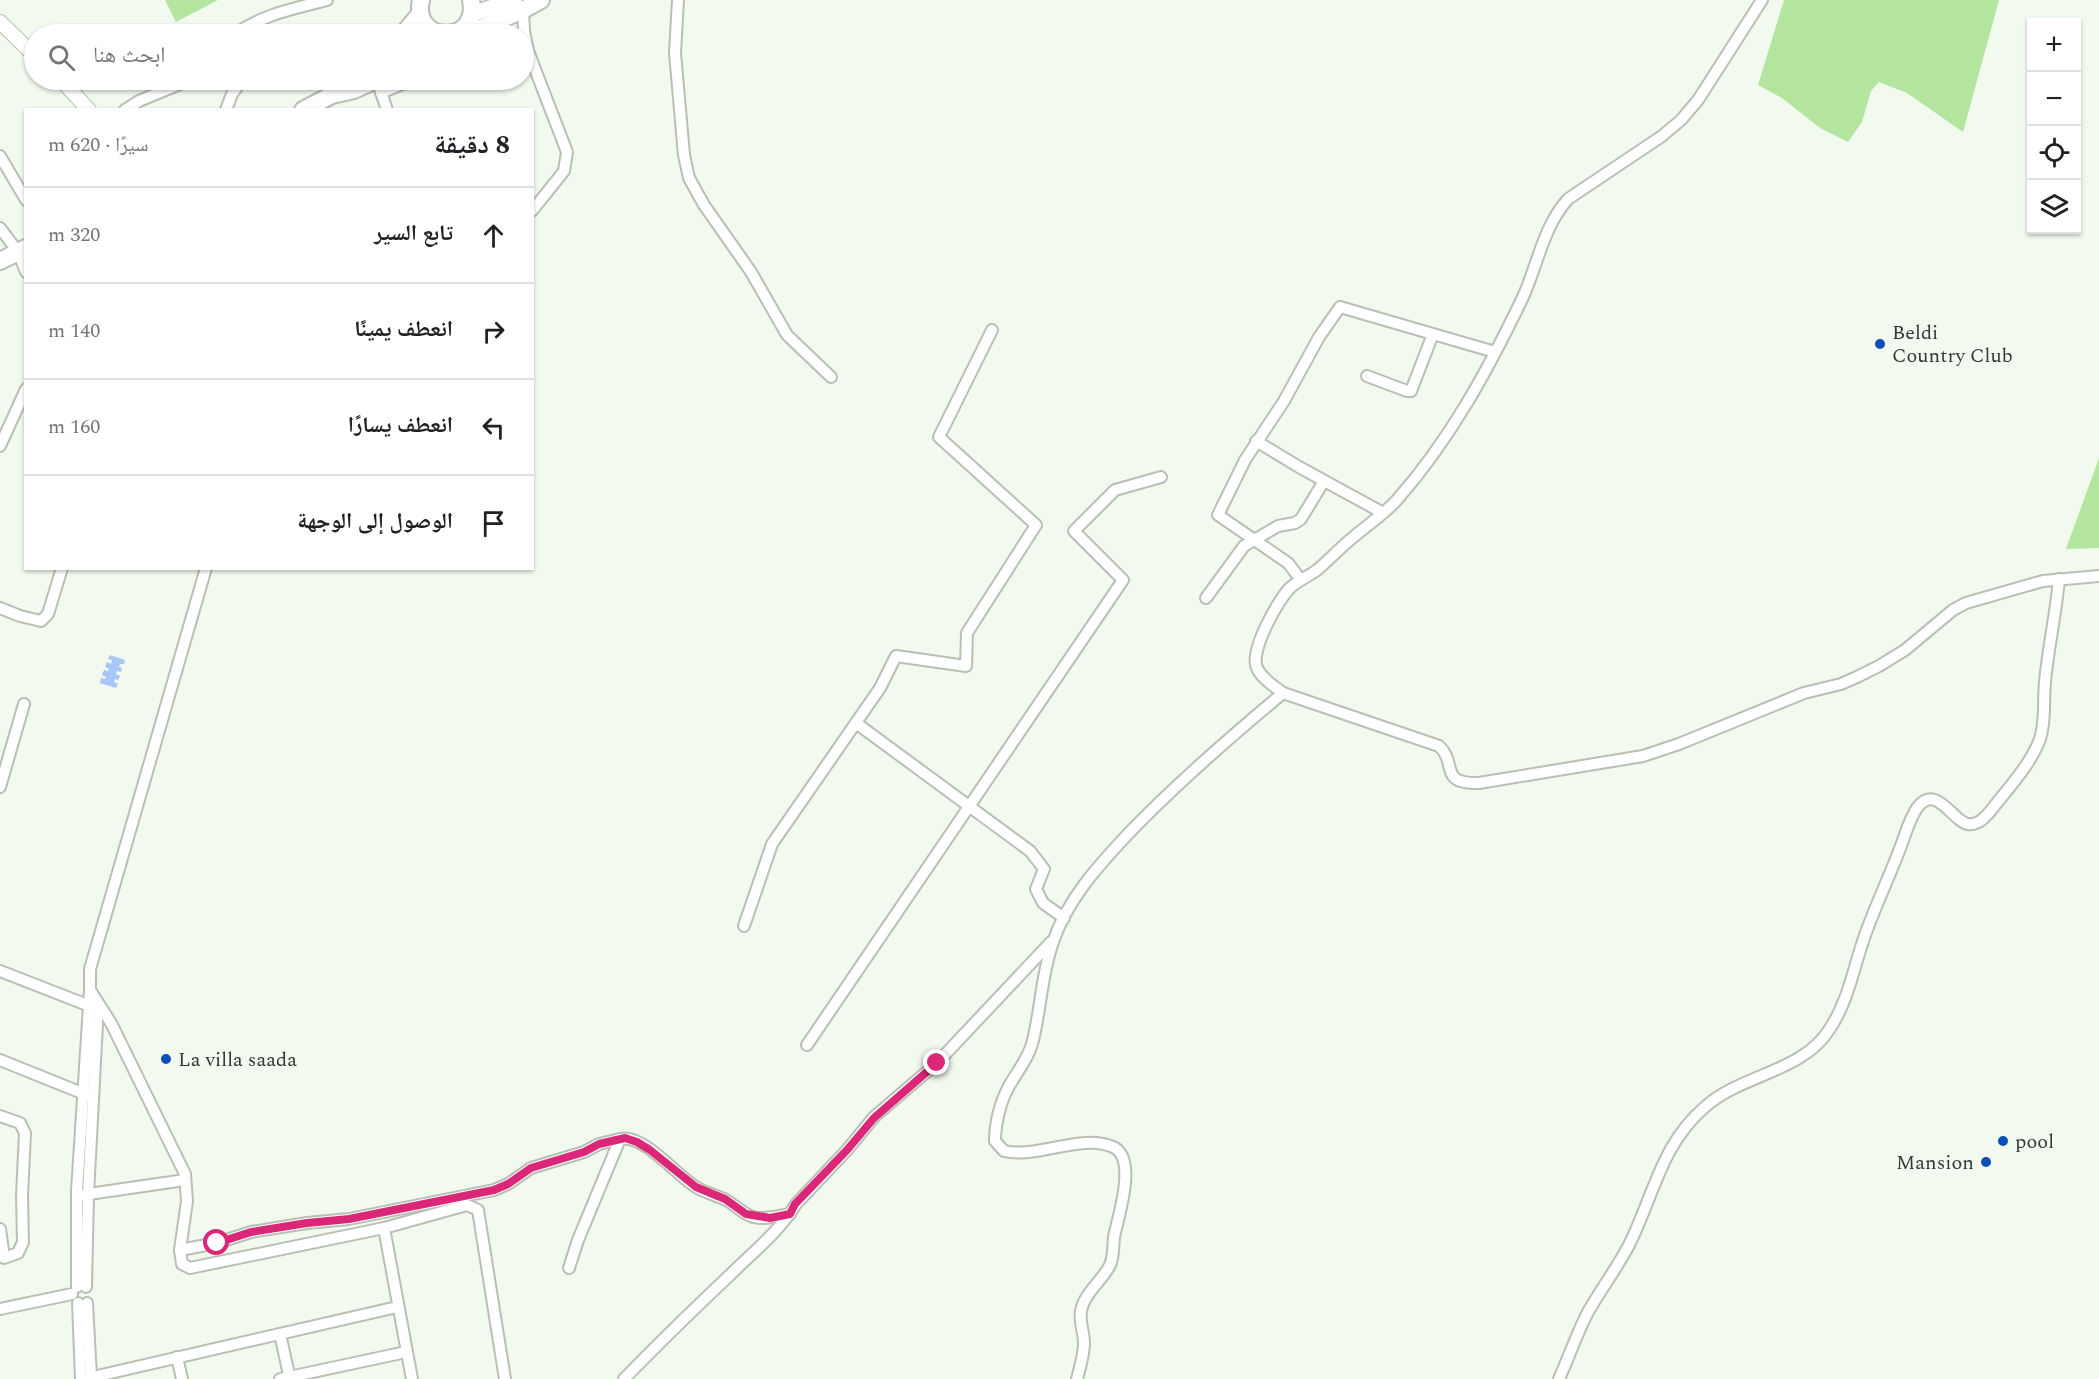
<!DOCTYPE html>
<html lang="ar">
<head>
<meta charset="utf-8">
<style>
  body { margin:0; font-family:Spectral,"Noto Naskh Arabic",serif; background:#f2f2f2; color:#202124; direction:rtl }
  .controls { position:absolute; right:18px; top:18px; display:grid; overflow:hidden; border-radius:0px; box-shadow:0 2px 4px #0004 }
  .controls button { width:54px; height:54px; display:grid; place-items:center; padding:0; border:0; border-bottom:2px solid #e0e0e0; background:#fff; color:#202124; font:30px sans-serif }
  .stop { position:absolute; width:18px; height:18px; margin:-14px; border:4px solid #db2777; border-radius:50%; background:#fff }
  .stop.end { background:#db2777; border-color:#fff; box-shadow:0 2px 6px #0008 }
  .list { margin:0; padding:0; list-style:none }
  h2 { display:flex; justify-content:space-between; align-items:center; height:78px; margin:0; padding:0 24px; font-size:26px }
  h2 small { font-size:20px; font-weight:400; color:#757577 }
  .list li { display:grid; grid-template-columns:39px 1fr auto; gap:18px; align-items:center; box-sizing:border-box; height:96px; padding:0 24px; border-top:2px solid #e0e0e0 }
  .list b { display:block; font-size:22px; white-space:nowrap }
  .list em { font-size:20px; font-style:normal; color:#757577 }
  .icon { flex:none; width:33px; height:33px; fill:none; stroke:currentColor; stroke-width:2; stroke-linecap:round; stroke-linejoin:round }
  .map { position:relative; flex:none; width:2099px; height:1379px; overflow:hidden; direction:ltr }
  .search { position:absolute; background:#fff; box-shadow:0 2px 4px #0004; left:24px; top:24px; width:510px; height:66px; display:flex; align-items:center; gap:15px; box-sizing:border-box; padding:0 21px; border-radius:33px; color:#757577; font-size:22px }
  .panel { position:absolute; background:#fff; box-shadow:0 2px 4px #0004; left:24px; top:108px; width:510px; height:462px; border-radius:0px; direction:rtl }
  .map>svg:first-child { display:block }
  .green { fill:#b3e59e }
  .water { fill:#a8c6f7 }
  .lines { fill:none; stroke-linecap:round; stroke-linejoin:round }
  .minor-casing { stroke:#b8c0b5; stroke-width:14 }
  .tertiary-casing { stroke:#b8c0b5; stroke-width:16 }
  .secondary-casing { stroke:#b8c0b5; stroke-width:18 }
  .primary-casing { stroke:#b8c0b5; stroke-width:20 }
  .minor { stroke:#fff; stroke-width:10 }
  .tertiary { stroke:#fff; stroke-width:14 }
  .secondary { stroke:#fff; stroke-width:15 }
  .primary { stroke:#fff; stroke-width:16 }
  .route { stroke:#db2777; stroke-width:8 }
  .poi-dot { fill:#094eb9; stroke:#f2faef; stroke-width:2 }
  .labels { text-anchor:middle; stroke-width:6; stroke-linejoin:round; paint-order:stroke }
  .poi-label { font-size:20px; fill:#353834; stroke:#f2faef; text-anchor:start }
</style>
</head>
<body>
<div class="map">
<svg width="2099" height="1379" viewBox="0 0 2099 1379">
  <rect width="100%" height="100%" fill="#f2faef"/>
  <g class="green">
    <polygon points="165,0 218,0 176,22"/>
    <polygon points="1784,0 1999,0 1963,132 1907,93 1879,82 1871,91 1862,122 1848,142 1820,128 1782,98 1758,85"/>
    <polygon points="2099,458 2099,548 2066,549"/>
  </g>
  <polygon class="water" points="110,655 125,660 124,664 120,664 119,667 122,668 121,672 117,671 116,674 120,676 118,680 115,679 114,682 118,684 116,688 100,683 101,678 105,679 106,677 102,675 104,670 108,671 109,669 105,667 107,662 111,664 112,660 108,659"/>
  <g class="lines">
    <defs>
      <g id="minor">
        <polyline points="678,0 675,53 684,155 689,178 704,205 751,272 787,335 831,377"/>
        <path d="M1762,0l-64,100 -17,20 -19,16 -94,63c-25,28 -30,65 -45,98 -35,73 -73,143 -127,204 -13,14 -30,25 -45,38 -12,10 -22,21 -34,31 -8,6 -18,10 -26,17 -13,12 -42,65 -34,81 5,11 17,18 26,25l156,53c19,18 -1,38 40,37l164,-27 36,-12 125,-51 37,-9 16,-7 22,-11 26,-16 48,-40 13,-7 77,-22 56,-5"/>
        <polyline points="523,10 524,31 528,51 567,152 564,171 532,211"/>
        <path d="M235,34c29,-20 58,-25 92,-34"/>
        <polyline points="380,89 387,110"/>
        <polyline points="381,93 412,80"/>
        <polyline points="125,110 139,101 190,80"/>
        <polyline points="226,110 232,94 242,80"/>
        <polyline points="0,156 26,200"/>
        <polyline points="0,228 18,252 26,272"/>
        <polyline points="1367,376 1407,391 1411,391 1433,334"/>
        <polyline points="1256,441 1299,467 1383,513"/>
        <polyline points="0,446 26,389"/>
        <polyline points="206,568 90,969 90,990 111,1023 185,1174 187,1201 180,1250 217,1243 251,1232 307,1223 349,1219 494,1190 508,1184 531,1168 584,1152 599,1144 620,1139"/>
        <polyline points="1301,580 1288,563 1218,515 1245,460 1284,401 1319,337 1340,307 1495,352"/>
        <polyline points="1206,598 1244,546 1278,526 1295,523 1301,519 1324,481"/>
        <polyline points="0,608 20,616 41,621 48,614 62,568"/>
        <polyline points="856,723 1030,851 1044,869 1036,889 1043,903 1064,918"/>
        <polyline points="0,787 24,704"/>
        <polyline points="744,926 772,844 880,688 896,656 966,666 967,633 1036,525 939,437 992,330"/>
        <polyline points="0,971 95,1008"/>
        <polyline points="807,1045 1123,580 1074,531 1115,490 1161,477"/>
        <polyline points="0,1060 87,1095"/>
        <polyline points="0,1116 20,1123 25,1133 22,1196 23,1242 18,1253 4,1258 0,1229"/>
        <polyline points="82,1195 185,1180"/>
        <polyline points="384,1228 412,1379"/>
        <polyline points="180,1250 182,1264 190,1268 384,1228 467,1205 478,1210 505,1379"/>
        <path d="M569,1268l9,-28 42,-101c23,-6 57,37 76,48 9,6 20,8 30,13 9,5 17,14 27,17 13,3 24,-1 37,-3"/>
        <polyline points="77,1287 77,1191 90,990"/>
        <polyline points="86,1287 88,1194 98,1005"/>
        <polyline points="78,1303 81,1379"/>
        <polyline points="87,1303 91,1377"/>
        <polyline points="0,1309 72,1294"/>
        <polyline points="280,1334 290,1379"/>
        <polyline points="177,1357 182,1379"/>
        <polyline points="84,1379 397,1307"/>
        <polyline points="280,1379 406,1352"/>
        <path d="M624,1379c35,-36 70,-70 106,-104 22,-22 50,-44 66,-71l51,-54 27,-33 63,-54 114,-121"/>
        <path d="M1077,1379c3,-12 7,-24 7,-36 0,-11 -5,-21 -3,-32 3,-18 22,-31 29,-46 4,-9 3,-19 4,-28 4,-20 24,-79 -1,-90 -32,-14 -75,12 -109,4l-9,-10c0,-17 5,-38 13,-53 8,-15 19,-27 24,-44 9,-33 9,-69 21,-102 14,-42 45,-76 75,-108 48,-50 101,-96 155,-141"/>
        <path d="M1559,1379c10,-22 18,-46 29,-67 13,-23 29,-44 41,-67 25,-50 32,-101 77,-139 37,-32 96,-34 123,-76 19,-28 24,-60 35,-92 10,-29 24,-58 35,-87 6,-14 9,-30 18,-43 19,-26 36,14 51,16 12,2 22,-12 28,-20 16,-20 35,-41 44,-65 6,-18 3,-38 5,-57 3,-34 11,-68 14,-103"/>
      </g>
      <g id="tertiary">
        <polyline points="0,22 34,55"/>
        <polyline points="61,80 89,110"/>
      </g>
      <polyline id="secondary" points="472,14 514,0"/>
      <g id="primary">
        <path d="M421,0c-10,44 59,46 50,0"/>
        <polyline points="403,34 420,14"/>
        <polyline points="467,34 523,10 541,0"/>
        <polyline points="303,110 332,95 354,90 376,80"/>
        <polyline points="0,261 26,248"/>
      </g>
    </defs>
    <use href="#minor" class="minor-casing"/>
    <use href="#tertiary" class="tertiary-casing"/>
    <use href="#secondary" class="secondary-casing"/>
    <use href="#primary" class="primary-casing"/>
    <use href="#minor" class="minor"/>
    <use href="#tertiary" class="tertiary"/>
    <use href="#secondary" class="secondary"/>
    <use href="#primary" class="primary"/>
  </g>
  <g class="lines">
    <polyline class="route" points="217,1243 251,1232 307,1223 349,1219 494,1190 508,1184 531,1168 584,1152 599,1144 625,1138 637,1142 650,1150 696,1187 725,1199 746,1214 770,1218 790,1214 795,1204 847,1150 874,1118 937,1063"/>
  </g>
  <g class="poi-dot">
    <circle cx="1880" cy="344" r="6"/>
    <circle cx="166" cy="1059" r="6"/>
    <circle cx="2003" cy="1141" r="6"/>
    <circle cx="1986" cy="1162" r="6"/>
  </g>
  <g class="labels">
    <g class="poi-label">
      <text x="1892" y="339">Beldi<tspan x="1892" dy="23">Country Club</tspan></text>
      <text x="178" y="1066">La villa saada</text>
      <text x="2015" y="1148">pool</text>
      <text x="1974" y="1169" text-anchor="end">Mansion</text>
    </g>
  </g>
</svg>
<div class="controls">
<button>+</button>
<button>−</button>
<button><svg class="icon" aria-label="locate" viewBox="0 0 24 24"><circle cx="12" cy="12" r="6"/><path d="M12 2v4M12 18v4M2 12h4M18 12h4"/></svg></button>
<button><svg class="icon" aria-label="layers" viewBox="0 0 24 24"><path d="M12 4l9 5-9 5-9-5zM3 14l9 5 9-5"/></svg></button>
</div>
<div class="stop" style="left:217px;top:1243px"></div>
<div class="stop end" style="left:937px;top:1063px"></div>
<div class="search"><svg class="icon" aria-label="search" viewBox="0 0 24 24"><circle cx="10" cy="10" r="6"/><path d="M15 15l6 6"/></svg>ابحث هنا</div>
<section class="panel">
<h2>8 دقيقة<small>سيرًا · 620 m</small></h2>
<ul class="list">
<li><svg class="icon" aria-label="ahead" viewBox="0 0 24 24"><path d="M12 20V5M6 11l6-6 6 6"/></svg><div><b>تابع السير</b></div><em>320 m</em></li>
<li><svg class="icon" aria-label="right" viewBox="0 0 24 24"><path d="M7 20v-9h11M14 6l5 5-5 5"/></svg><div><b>انعطف يمينًا</b></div><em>140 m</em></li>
<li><svg class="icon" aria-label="left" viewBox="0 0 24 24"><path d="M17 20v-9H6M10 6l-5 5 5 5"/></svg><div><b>انعطف يسارًا</b></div><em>160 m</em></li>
<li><svg class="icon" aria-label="arrive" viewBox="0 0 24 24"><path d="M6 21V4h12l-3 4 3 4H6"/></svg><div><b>الوصول إلى الوجهة</b></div></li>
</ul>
</section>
</div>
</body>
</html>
